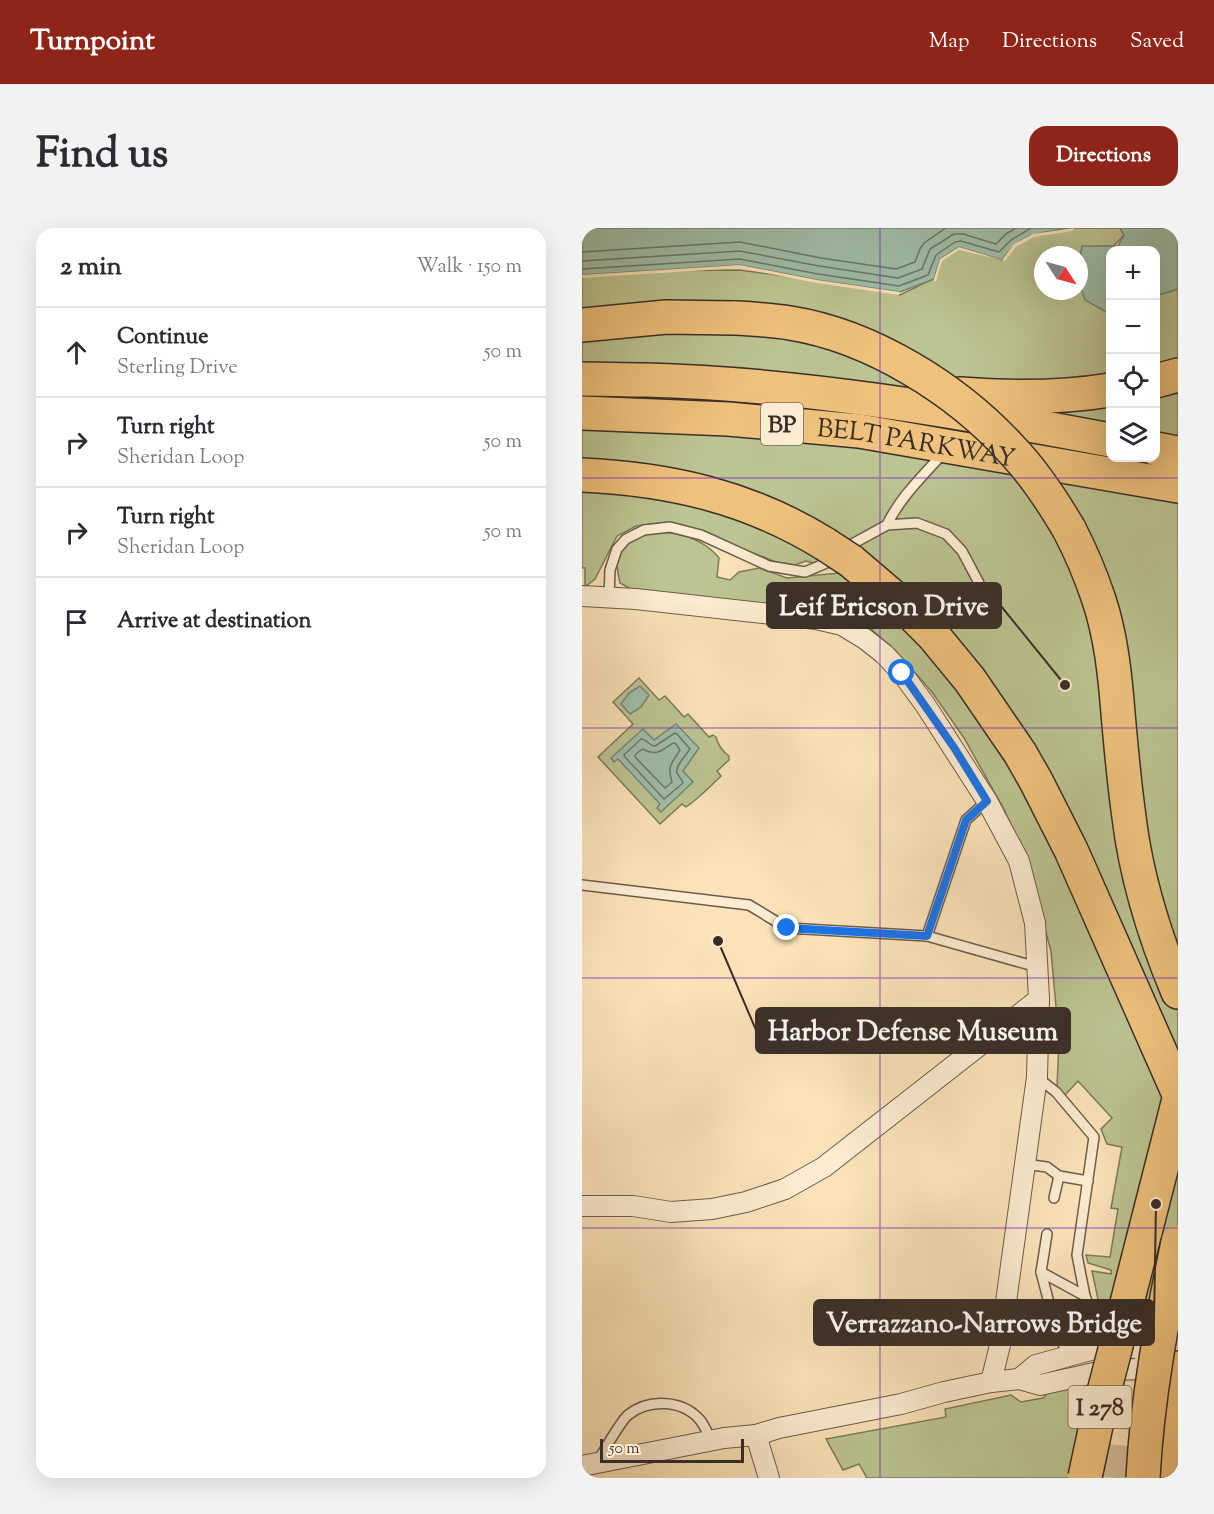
<!DOCTYPE html>
<html lang="en">
<head>
<meta charset="utf-8">
<style>
  body { margin:0; font-family:"Sorts Mill Goudy",serif; background:#f2f2f3; color:#2b2b33 }
  .controls { position:absolute; right:18px; top:18px; display:grid; overflow:hidden; border-radius:12px; box-shadow:0 6px 24px #0002 }
  .controls button { width:54px; height:54px; display:grid; place-items:center; padding:0; border:0; border-bottom:2px solid #e1e1e2; background:#fff; color:#2b2b33; font:30px sans-serif }
  .compass { position:absolute; left:452px; top:18px; width:54px; height:54px; border-radius:50%; background:#fff; box-shadow:0 6px 24px #0002; rotate:126deg }
  .scale { position:absolute; left:18px; bottom:15px; width:144px; box-sizing:border-box; padding-left:6px; border:3px solid #3a2f28; border-top:0; font-size:16px; line-height:21px; white-space:nowrap; color:#3a2f28; -webkit-text-stroke:4px #fcecd1; paint-order:stroke }
  .stop { position:absolute; width:18px; height:18px; margin:-14px; border:4px solid #1a73e8; border-radius:50%; background:#fff }
  .stop.end { background:#1a73e8; border-color:#fff; box-shadow:0 2px 6px #0008 }
  .list { margin:0; padding:0; list-style:none }
  h2 { display:flex; justify-content:space-between; align-items:center; height:78px; margin:0; padding:0 24px; font-size:26px }
  h2 small { font-size:20px; font-weight:400; color:#7c7c81 }
  .list li { display:grid; grid-template-columns:39px 1fr auto; gap:18px; align-items:center; box-sizing:border-box; height:90px; padding:0 24px; border-top:2px solid #e1e1e2 }
  .list b { display:block; font-size:22px; white-space:nowrap }
  .list p { margin:0; font-size:20px; white-space:nowrap; color:#7c7c81 }
  .list em { font-size:20px; font-style:normal; color:#7c7c81 }
  .icon { flex:none; width:33px; height:33px; fill:none; stroke:currentColor; stroke-width:2; stroke-linecap:round; stroke-linejoin:round }
  .map { position:relative; flex:none; width:596px; height:1250px; overflow:hidden; border-radius:18px }
  header { display:flex; align-items:center; gap:36px; box-sizing:border-box; height:84px; padding:0 30px; background:#8f2418; color:#fff }
  header strong { font-size:28px }
  nav { display:flex; gap:33px; margin-inline-start:auto; font-size:21px }
  .intro { display:flex; align-items:center; justify-content:space-between; box-sizing:border-box; height:144px; padding:0 36px }
  h1 { margin:0; font-size:42px }
  .button { padding:15px 27px; border-radius:18px; background:#8f2418; color:#fff; font-size:21px; font-weight:700 }
  main { display:flex; gap:36px; padding:0 36px }
  aside { flex:1; background:#fff; border-radius:18px; box-shadow:0 6px 24px #0002 }
  .map>svg:first-child { display:block }
  .green { fill:#bcc491; stroke:#7b7a5c; stroke-width:1.5; fill-rule:evenodd }
  .water { fill:#9fbfaa; stroke:#778576; stroke-width:1.5 }
  .pier { fill:#fbe2b8 }
  .lines { fill:none; stroke-linecap:round; stroke-linejoin:round }
  .shore { stroke:#6c7769; stroke-width:1.5 }
  .motorway-tunnel { stroke:#d4be9b; stroke-width:33; stroke-dasharray:33 16; stroke-linecap:butt }
  .service-casing { stroke:#6a5c4c; stroke-width:12 }
  .minor-casing { stroke:#6a5c4c; stroke-width:22 }
  .motorway-casing { stroke:#3a2f28; stroke-width:36 }
  .service { stroke:#fcecd1; stroke-width:9 }
  .minor { stroke:#fcecd1; stroke-width:20 }
  .motorway { stroke:#eec17c; stroke-width:33 }
  .motorway-bridge-casing { stroke:#3a2f28; stroke-width:36; stroke-linecap:butt }
  .motorway-bridge { stroke:#eec17c; stroke-width:33 }
  .route { stroke:#1a73e8; stroke-width:8 }
  .grid { fill:none; stroke:#7b2cbf; stroke-width:1.5; stroke-opacity:0.55 }
  .labels { text-anchor:middle; stroke-width:4.5; stroke-linejoin:round; paint-order:stroke }
  .shield { fill:#fcecd1; stroke:#74685b; stroke-width:1.5 }
  .shield-label { font-size:24px; font-weight:bold; fill:#3a2f28 }
  .street-label { font-size:26px; fill:#3a2f28; stroke:#fcecd1 }
  .leader { fill:none; stroke:#3a2f28; stroke-width:2 }
  .callout-dot { fill:#3a2f28; stroke:#fcecd1; stroke-width:2 }
  .callout { fill:#3a2f28; stroke:#3a2f28; stroke-width:2 }
  .callout-label { font-size:27px; text-anchor:middle; font-weight:bold; fill:#fff }
</style>
</head>
<body>
<header>
<strong>Turnpoint</strong>
<nav><a>Map</a><a>Directions</a><a>Saved</a></nav>
</header>
<div class="intro"><h1>Find us</h1><a class="button">Directions</a></div>
<main>
<aside>
<h2>2 min<small>Walk · 150 m</small></h2>
<ul class="list">
<li><svg class="icon" aria-label="ahead" viewBox="0 0 24 24"><path d="M12 20V5M6 11l6-6 6 6"/></svg><div><b>Continue</b><p>Sterling Drive</p></div><em>50 m</em></li>
<li><svg class="icon" aria-label="right" viewBox="0 0 24 24"><path d="M7 20v-9h11M14 6l5 5-5 5"/></svg><div><b>Turn right</b><p>Sheridan Loop</p></div><em>50 m</em></li>
<li><svg class="icon" aria-label="right" viewBox="0 0 24 24"><path d="M7 20v-9h11M14 6l5 5-5 5"/></svg><div><b>Turn right</b><p>Sheridan Loop</p></div><em>50 m</em></li>
<li><svg class="icon" aria-label="arrive" viewBox="0 0 24 24"><path d="M6 21V4h12l-3 4 3 4H6"/></svg><div><b>Arrive at destination</b></div></li>
</ul>
</aside>
<div class="map">
<svg width="596" height="1250" viewBox="0 0 596 1250">
  <rect width="100%" height="100%" fill="#fbe2b8"/>
  <filter id="stains"><feTurbulence type="fractalNoise" baseFrequency=".00333" numOctaves="4"/><feColorMatrix values="0 0 0 0 .2 0 0 0 0 .09 0 0 0 0 .02 0 0 0 .5 -.17"/></filter>
  <radialGradient id="worn" r=".72"><stop offset=".6" stop-color="#630" stop-opacity="0"/><stop offset="1" stop-color="#630" stop-opacity=".3"/></radialGradient>
  <g class="green">
    <path d="M489,0h49l4,7 -14,15v208h46v-168l13,2 9,-3v1025h-74l-4,-5 -8,-38 19,3v-4l-23,-7 -2,-8 24,2 8,-48 -7,-1 11,-61 -15,-3 -6,-15 11,-11 -34,-37 -13,14 -6,-3 -2,-5 2,-47 -8,-89 -19,-70 -27,-70 -41,-73 -32,-46 -37,-42 -31,-27 -32,-12 -196,-19 -16,-9c-2,-9 -5,-22 0,-32 2,-2 5,-4 7,-6 25,-23 72,-12 92,13l-2,19 13,3 9,-8 20,-4 28,10 53,-5 -4,-3 -30,-9 -11,4 -19,-3 -93,-37 -15,-3 -32,4 -19,10 -22,43 -10,8v-19h-3v-292l53,-5 104,-1 78,10 66,10 17,5 33,-16 7,-20 19,-12 43,13 12,-16 19,-10zM461,27h36v36h-36z"/>
    <path d="M57,450l20,22 6,-4 19,21 4,-3 21,23 4,-2 3,2c2,8 6,14 13,19v4l-12,11 4,5c-11,11 -22,22 -35,31l-4,-3 -22,20 -62,-67 35,-33 -20,-22z"/>
    <polygon points="511,1155 496,1250 285,1250 277,1236 261,1242 244,1211 364,1189 363,1181 429,1167 439,1174 461,1170 471,1159"/>
  </g>
  <g class="water">
    <path d="M0,0h489c-30,5 -51,4 -69,32l-43,-13 -19,12 -6,20 -34,13 -83,-12 -77,-15 -158,10z"/>
    <path d="M538,0h58v61l-22,7v-46h-46v62l-2,1 -23,-13c-8,-22 -7,-32 -3,-54h36l6,-11z"/>
    <polygon points="58,458 67,467 59,479 48,486 39,476 47,465"/>
    <polygon points="94,496 117,520 101,543 111,554 79,584 75,580 78,576 36,531 32,534 29,530 61,501 72,512"/>
  </g>
  <g class="pier">
    <polygon points="492,0 490,3 452,9 434,19 423,33 377,22 360,33 354,53 352,54 352,51 358,31 377,19 420,32 432,16 451,6"/>
    <polygon points="158,37 235,52 318,64 317,67 235,55 158,40 0,50 0,47"/>
  </g>
  <g class="lines">
    <g class="shore">
      <polyline points="0,24 158,14 239,30 314,41 333,34 338,21 342,15 364,0"/>
      <polyline points="0,33 158,23 237,38 316,50 340,41 348,21 372,6 381,6 414,16 424,6 434,0"/>
      <polyline points="0,41 158,31 236,46 317,58 346,47 354,27 373,14 379,13 417,24 429,12 449,0"/>
      <path d="M93,505l2,1 13,15c-4,6 -15,17 -13,24 2,4 5,6 6,10l-19,16 -39,-42 -1,-2 17,-16c6,0 8,7 14,7z"/>
      <path d="M91,515l3,1 4,6c-9,15 -13,15 -8,32l-7,6 -29,-30 -1,-3 7,-6c15,7 18,3 31,-6z"/>
    </g>
    <polyline class="motorway-tunnel" points="534,1250 540,1192 556,1085"/>
    <defs>
      <g id="service">
        <path d="M305,297c13,-28 37,-50 57,-73"/>
        <polyline points="263,320 305,297 335,295 364,306 380,323 397,355"/>
        <polyline points="27,369 28,342 35,321 44,311 62,302 88,299 119,307 187,338 223,344 242,336 252,328"/>
        <polyline points="405,573 384,592 345,708 455,739"/>
        <polyline points="0,657 167,677 205,700 345,708"/>
        <polyline points="456,850 474,864 512,909 495,1027 503,1068 523,1118"/>
        <polyline points="442,936 465,939 477,948 506,953"/>
        <polyline points="472,970 477,948"/>
        <polyline points="465,1006 459,1044 503,1068"/>
        <polyline points="459,1044 472,1094 486,1128"/>
        <path d="M15,1234c8,-12 22,-39 31,-47 21,-17 55,-15 72,5 5,6 8,14 11,21"/>
      </g>
      <g id="minor">
        <polyline points="0,368 54,371 234,391 260,397 283,411 302,426 320,445 344,478 405,573 437,633 453,695 457,771 455,849 418,1117 409,1154"/>
        <polyline points="0,978 51,978 89,984 130,981 164,974 203,961 242,939 457,771"/>
        <polyline points="437,1151 454,1137 523,1118 555,1120 580,1129"/>
        <polyline points="174,1207 187,1250"/>
        <polyline points="0,1238 142,1210 174,1207 197,1200 319,1176 362,1164 409,1154 437,1151 458,1157 521,1143 554,1141 580,1129"/>
      </g>
      <g id="motorway">
        <polyline points="0,97 84,89 153,90"/>
        <path d="M0,151c21,0 43,1 64,1 156,4 311,31 464,60"/>
        <polyline points="574,153 596,147"/>
        <path d="M378,166c50,4 101,4 150,-4"/>
        <path id="s1" d="M0,185l146,6 131,12 319,55"/>
        <polyline points="574,221 596,225"/>
        <path d="M0,247c88,4 167,22 243,69"/>
        <path d="M487,301c12,23 22,47 30,71 12,36 16,75 19,113 3,34 6,69 11,104 7,59 26,120 49,175"/>
        <polyline points="269,333 323,379 351,407 388,452 438,525 454,553 489,622 596,864"/>
        <polyline points="536,1110 596,875"/>
        <polyline points="589,1250 589,1232 596,1140"/>
      </g>
    </defs>
    <use href="#service" class="service-casing"/>
    <use href="#minor" class="minor-casing"/>
    <use href="#motorway" class="motorway-casing"/>
    <use href="#service" class="service"/>
    <use href="#minor" class="minor"/>
    <use href="#motorway" class="motorway"/>
    <defs>
      <g id="motorway-bridge">
        <path d="M153,90c18,1 37,2 55,5 82,13 168,67 223,128 22,23 40,51 56,78"/>
        <polyline points="243,316 269,333"/>
        <polyline points="503,1249 518,1179 536,1110"/>
        <path d="M561,1250c4,-79 19,-158 35,-236"/>
      </g>
    </defs>
    <use href="#motorway-bridge" class="motorway-bridge-casing"/>
    <use href="#motorway-bridge" class="motorway-bridge"/>
  </g>
  <g class="lines">
    <polyline class="route" points="205,700 345,708 384,592 405,573 373,521 320,445"/>
  </g>
  <path class="grid" d="M298,0v1250M0,250h596M0,500h596M0,750h596M0,1000h596"/>
  <g class="labels">
    <g class="shield">
      <rect x="179" y="175" width="42" height="42" rx="4.5"/>
      <rect x="486.5" y="1158" width="63" height="42" rx="4.5"/>
    </g>
    <g class="shield-label">
      <text x="200" y="204">BP</text>
      <text x="518" y="1187">I 278</text>
    </g>
    <g class="street-label">
      <text dy="9" stroke="none"><textPath href="#s1" startOffset="336">BELT PARKWAY</textPath></text>
    </g>
  </g>
  <path class="leader" d="M483 457L419 378M136 713L174 802M574 976L572 1094"/>
  <g class="callout-dot">
    <circle cx="483" cy="457" r="6"/>
    <circle cx="136" cy="713" r="6"/>
    <circle cx="574" cy="976" r="6"/>
  </g>
  <g class="callout">
    <rect x="185" y="355" width="234" height="45" rx="6"/>
    <rect x="174" y="780" width="314" height="45" rx="6"/>
    <rect x="232" y="1072" width="340" height="45" rx="6"/>
  </g>
  <g class="callout-label">
    <text x="302" y="387">Leif Ericson Drive</text>
    <text x="331" y="812">Harbor Defense Museum</text>
    <text x="402" y="1104">Verrazzano-Narrows Bridge</text>
  </g>
  <rect width="100%" height="100%" filter="url(#stains)"/>
  <rect width="100%" height="100%" fill="url(#worn)"/>
</svg>
<div class="controls">
<button>+</button>
<button>−</button>
<button><svg class="icon" aria-label="locate" viewBox="0 0 24 24"><circle cx="12" cy="12" r="6"/><path d="M12 2v4M12 18v4M2 12h4M18 12h4"/></svg></button>
<button><svg class="icon" aria-label="layers" viewBox="0 0 24 24"><path d="M12 4l9 5-9 5-9-5zM3 14l9 5 9-5"/></svg></button>
</div>
<svg class="compass" viewBox="-18 -18 36 36"><path d="M0-13l5 13h-10z" fill="#e53935"/><path d="M0 13l5-13h-10z" fill="#7c7c81"/></svg>
<div class="scale">50 m</div>
<div class="stop" style="left:320px;top:445px"></div>
<div class="stop end" style="left:205px;top:700px"></div>
</div>
</main>
</body>
</html>
